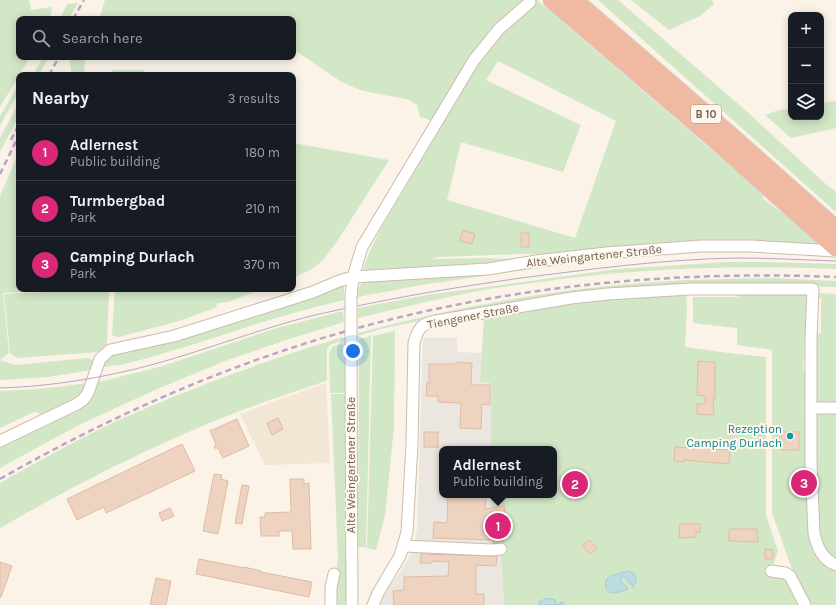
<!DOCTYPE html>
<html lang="en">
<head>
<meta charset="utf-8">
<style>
  body { margin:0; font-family:Karla,sans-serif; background:#242831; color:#f1f3f6 }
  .controls { position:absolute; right:12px; top:12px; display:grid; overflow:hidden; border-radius:8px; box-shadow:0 2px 10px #0003 }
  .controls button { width:36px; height:36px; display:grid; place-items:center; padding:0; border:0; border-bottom:1px solid #363941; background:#171b24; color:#f1f3f6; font:20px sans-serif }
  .you { position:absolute; left:353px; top:351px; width:14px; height:14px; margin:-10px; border:3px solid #fff; border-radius:50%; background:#1a73e8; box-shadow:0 0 0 6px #1a73e833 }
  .badge { display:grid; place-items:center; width:26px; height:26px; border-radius:50%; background:#db2777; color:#fff; font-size:13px; font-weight:700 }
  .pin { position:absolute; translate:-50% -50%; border:2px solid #fff; box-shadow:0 1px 4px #0006 }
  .popup { position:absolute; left:439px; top:446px; width:118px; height:52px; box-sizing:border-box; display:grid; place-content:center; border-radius:8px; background:#171b24; filter:drop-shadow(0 1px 3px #0005); font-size:13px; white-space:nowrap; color:#9ea1a6 }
  .popup b { font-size:15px; color:#f1f3f6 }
  .popup::after { content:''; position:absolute; left:50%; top:100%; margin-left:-8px; border:8px solid transparent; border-top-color:#171b24 }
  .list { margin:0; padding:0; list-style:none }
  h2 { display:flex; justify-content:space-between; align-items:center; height:52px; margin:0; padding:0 16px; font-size:17px }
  h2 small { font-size:13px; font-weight:400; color:#9ea1a6 }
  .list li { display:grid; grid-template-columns:26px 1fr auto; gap:12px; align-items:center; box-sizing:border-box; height:56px; padding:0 16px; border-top:1px solid #363941 }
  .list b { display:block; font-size:15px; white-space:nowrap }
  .list p { margin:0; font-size:13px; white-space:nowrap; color:#9ea1a6 }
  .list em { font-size:13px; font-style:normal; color:#9ea1a6 }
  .icon { flex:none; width:22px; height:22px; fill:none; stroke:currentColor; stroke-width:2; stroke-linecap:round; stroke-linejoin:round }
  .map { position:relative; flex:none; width:836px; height:605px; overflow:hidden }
  .search { position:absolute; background:#171b24; box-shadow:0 2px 10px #0003; left:16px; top:16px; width:280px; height:44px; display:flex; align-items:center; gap:10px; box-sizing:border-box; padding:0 14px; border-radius:8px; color:#9ea1a6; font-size:15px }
  .panel { position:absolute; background:#171b24; box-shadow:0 2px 10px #0003; left:16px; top:72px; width:280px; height:220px; border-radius:8px }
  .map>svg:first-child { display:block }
  .residential { fill:#f2e6d5 }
  .industrial { fill:#ebe6e0 }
  .green { fill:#d2e7c6; fill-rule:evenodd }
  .water { fill:#bcdce3; stroke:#a3cbd4 }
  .building { fill:#eed4c0; stroke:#dfbba2 }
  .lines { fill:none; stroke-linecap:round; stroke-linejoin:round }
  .minor-casing { stroke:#ccbcad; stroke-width:13 }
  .highway-casing { stroke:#d8d1cd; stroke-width:19 }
  .minor { stroke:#fff; stroke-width:11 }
  .highway { stroke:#f0b9a2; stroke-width:17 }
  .tram { stroke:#b7a6c4; stroke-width:1 }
  .rail { stroke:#b7a6c4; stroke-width:2.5; stroke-dasharray:6 4; stroke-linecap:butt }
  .minor-bridge-casing { stroke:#ccbcad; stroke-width:13; stroke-linecap:butt }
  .minor-bridge { stroke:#fff; stroke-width:11 }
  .culture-dot { fill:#0f9aa8; stroke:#fef7ed; stroke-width:1.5 }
  .labels { text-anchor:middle; stroke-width:4; stroke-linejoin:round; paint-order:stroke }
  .shield { fill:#fef7ed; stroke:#9c8a7d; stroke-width:1 }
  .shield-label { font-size:11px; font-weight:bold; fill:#725b4d }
  .street-label { font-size:12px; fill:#725b4d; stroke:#fef7ed }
  .culture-label { font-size:12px; fill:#0d838f; stroke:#fef7ed; text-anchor:end }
</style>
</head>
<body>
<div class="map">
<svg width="836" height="605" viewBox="0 0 836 605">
  <rect width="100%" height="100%" fill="#fbf3e7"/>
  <polygon class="residential" points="326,383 330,463 265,465 240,414"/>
  <polygon class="industrial" points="423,338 457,338 457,352 482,353 480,382 491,383 491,449 442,449 442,495 492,495 492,553 501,554 504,605 380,605 388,588 401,571 408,559 413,548 417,529"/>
  <g class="green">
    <polygon points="0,0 29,0 31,10 51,7 52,11 49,19 19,19 19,57 30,57 0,107"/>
    <polygon points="105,0 526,0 433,121 420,117 417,105 407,99 378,94 360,90 340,81 293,49 293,19 99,19"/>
    <path d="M528,0h9l227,195 -2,3 37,27 23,21 -116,-2v-4l-151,14h-34l-84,3 -5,2 53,-1 36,1 -1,2 -143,11 -14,-2 4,-12 12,-26 69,-117 23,-43zM498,61l118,60 -41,117 -128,-38 14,-58 102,30 18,-47 -95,-45z"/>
    <polygon points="598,0 618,0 744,109 828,186 836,192 836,212"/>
    <polygon points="631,0 712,0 714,4 700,16 669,30"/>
    <polygon points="78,3 69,19 60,19 67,4"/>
    <polygon points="43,57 49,57 39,75 33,75"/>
    <polygon points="69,57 85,57 84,75 72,75"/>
    <rect x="112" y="70" width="32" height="5"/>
    <polygon points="19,84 19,91 0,126 0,116"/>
    <polygon points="836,101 836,128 791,138 765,115 776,111 791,108 791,117 821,117 821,103"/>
    <polygon points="19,102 19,116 0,152 0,138"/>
    <polygon points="293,143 389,160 336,243 322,261 312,269 293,278"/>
    <polygon points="19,152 19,289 71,289 3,293 9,353 0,360 16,365 87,358 94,360 91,370 48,377 0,380 0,196"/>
    <path d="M728,250l-118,8 -189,27 -63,12c0,-7 0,-13 8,-16l221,-23z"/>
    <path d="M728,262h37l71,2v5c-92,-4 -184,-1 -275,10 -26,4 -53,7 -78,11 -42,8 -83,18 -125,28v-10l69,-13 190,-26z"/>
    <path d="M775,278l61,3v6l-66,-2 -313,28 -76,16 -23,7v-3c97,-26 196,-44 296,-51 40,-3 81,-3 121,-4z"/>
    <path d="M344,284v16c-78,17 -151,48 -228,66v-1l-17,3 7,-12z"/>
    <polygon points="109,289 107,344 99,352 17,358 10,353 4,294"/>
    <polygon points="115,289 263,289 228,302 218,303 215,308 179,321 119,337 112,336"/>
    <polygon points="686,293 687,308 685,347 736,354 766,357 766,515 778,551 770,574 784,578 788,581 802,605 504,605 501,554 492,554 492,495 554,495 554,449 491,449 491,383 480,382 484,316 582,300"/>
    <polygon points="739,293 807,293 803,372 815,372 816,333 821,333 821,298 817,296 817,293 836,294 836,605 808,605 794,575 772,513 772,350 737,345 737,328 693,323 693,297 738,297"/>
    <polygon points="343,311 344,322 289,339 225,361 155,390 77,426 0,468 0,444 79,406 95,383 159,367 277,328"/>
    <polygon points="395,331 394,427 385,515 376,550 367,548 373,336"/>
    <polygon points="371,336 366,547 358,547 359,339"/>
    <path d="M343,337l1,3 -14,5 -3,4v30l-1,2c-30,10 -60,20 -89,31 -82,32 -161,72 -237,116v-45c48,-27 97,-55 149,-76 63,-27 128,-50 194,-70z"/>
    <polygon points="343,344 344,361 346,363 347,393 330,393 329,353 333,346"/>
    <polygon points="90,383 85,393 44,417 37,412 34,412 0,428 0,391 39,389"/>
    <polygon points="331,394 347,394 348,605 335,605 334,589 338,558"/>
  </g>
  <g class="water">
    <path d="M628,571c9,2 10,9 5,16l-8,-10 -4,-1v5l7,8c-11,4 -25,9 -22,-9l5,-4z"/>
    <polygon points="547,598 555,600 557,605 562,602 564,605 539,605 539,602"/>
  </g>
  <g class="building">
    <polygon points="463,230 475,234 472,244 460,241"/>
    <rect x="521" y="233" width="8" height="14"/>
    <polygon points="698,361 715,362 715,399 713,399 714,415 697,414 697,404 705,404 705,396 697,395"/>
    <polygon points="456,362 472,363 471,385 490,385 490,405 482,404 481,429 460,428 461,403 438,402 438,396 426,396 427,383 429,383 429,364 456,364"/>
    <polygon points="278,418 283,429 272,435 267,423"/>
    <polygon points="237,419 249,446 223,458 218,448 214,448 216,444 210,431"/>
    <rect x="424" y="432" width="14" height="15"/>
    <rect x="781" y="432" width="18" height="18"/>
    <polygon points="182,444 195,471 106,513 104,507 77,520 67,499"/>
    <polygon points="675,447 730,450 729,464 684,460 684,462 674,461"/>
    <polygon points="214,474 222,475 221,479 228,481 218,534 203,531"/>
    <polygon points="290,479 304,479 304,484 309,483 311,549 293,549 292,531 279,531 279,536 261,536 260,517 265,517 265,513 291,512"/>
    <polygon points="242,485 249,486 242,524 235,523"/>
    <polygon points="448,495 486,495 485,509 504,506 506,522 503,522 503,532 502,533 503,541 493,543 493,540 433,538 434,522 447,523"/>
    <polygon points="170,508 174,516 162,521 159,513"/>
    <polygon points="680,524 700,524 700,532 696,532 696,537 679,538"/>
    <polygon points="729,529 757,529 758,542 729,541"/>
    <polygon points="589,540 597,548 590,554 582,546"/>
    <polygon points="765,549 773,550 773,559 765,559"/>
    <polygon points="421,554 497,556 496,566 476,565 476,594 484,594 484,605 394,605 393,591 404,590 404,577 448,576 449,562 432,561 432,563 420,563"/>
    <polygon points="199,559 244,568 244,567 261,571 261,572 312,582 309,597 196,574"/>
    <polygon points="0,562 12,566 1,597 0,597"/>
    <polygon points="156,578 171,581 166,605 150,605"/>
  </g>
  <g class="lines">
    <defs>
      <g id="minor">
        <polyline points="351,296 353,277 362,247 474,60 499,29 530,2"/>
        <polyline points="351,356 352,605"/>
        <polyline points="811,408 836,408"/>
        <polyline points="0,441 75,405 83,400 88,393 100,359 110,350 174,336 313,292 339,281 353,277 488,269 536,261 606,253 701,246 751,246 836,251"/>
        <polyline points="404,546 492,550 501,549"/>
        <polyline points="771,571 785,573 790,576 805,605"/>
        <polyline points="331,605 331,587 334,574"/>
        <path d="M373,605l5,-12 22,-37 7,-24 5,-87 2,-102c4,-15 7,-19 22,-22l135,-23 37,-4 82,-5h123l-2,48v126l3,70c3,14 8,26 22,32"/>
      </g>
      <g id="highway">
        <polyline points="552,0 713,138 836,248"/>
        <polyline points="574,0 737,141 836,229"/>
      </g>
    </defs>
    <use href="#minor" class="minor-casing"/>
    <use href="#highway" class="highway-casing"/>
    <use href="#minor" class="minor"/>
    <use href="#highway" class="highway"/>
    <path class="tram" d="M0,388c63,-2 125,-14 185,-33 42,-13 83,-28 126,-39 69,-16 139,-28 210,-38 72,-9 144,-19 217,-20 33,0 65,2 98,3"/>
    <g class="rail">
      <polyline points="73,19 84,0"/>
      <polyline points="49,75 59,57"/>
      <polyline points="11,140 19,124"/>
      <polyline points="0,174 19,135"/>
      <path d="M0,479c105,-60 217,-110 333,-144 163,-48 334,-65 503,-58"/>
    </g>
    <defs>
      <polyline id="minor-bridge" points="351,296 351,356"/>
    </defs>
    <use href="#minor-bridge" class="minor-bridge-casing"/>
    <use href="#minor-bridge" class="minor-bridge"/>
  </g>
  <circle class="culture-dot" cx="790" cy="436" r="4"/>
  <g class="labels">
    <rect class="shield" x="691" y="105" width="30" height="18" rx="3"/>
    <g class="shield-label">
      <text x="706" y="118">B 10</text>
    </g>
    <g class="street-label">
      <text transform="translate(594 256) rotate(-6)" y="4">Alte Weingartener Straße</text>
      <text transform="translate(473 316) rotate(-11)" y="4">Tiengener Straße</text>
      <text transform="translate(351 465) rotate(-90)" y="4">Alte Weingartener Straße</text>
    </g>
    <g class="culture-label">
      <text x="782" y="433">Rezeption<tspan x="782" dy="14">Camping Durlach</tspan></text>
    </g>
  </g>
</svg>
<div class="controls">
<button>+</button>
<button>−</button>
<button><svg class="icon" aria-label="layers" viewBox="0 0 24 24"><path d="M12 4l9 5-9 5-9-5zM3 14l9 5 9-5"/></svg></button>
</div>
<div class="you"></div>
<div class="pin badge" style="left:498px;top:526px">1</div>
<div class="popup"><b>Adlernest</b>Public building</div>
<div class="pin badge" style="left:575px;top:484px">2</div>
<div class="pin badge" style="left:804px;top:483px">3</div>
<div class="search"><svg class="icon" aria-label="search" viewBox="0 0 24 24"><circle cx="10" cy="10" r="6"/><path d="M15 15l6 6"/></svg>Search here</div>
<section class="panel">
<h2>Nearby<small>3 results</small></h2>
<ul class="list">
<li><span class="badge">1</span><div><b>Adlernest</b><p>Public building</p></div><em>180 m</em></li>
<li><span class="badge">2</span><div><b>Turmbergbad</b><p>Park</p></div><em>210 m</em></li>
<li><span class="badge">3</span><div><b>Camping Durlach</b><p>Park</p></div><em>370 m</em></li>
</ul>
</section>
</div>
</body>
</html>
